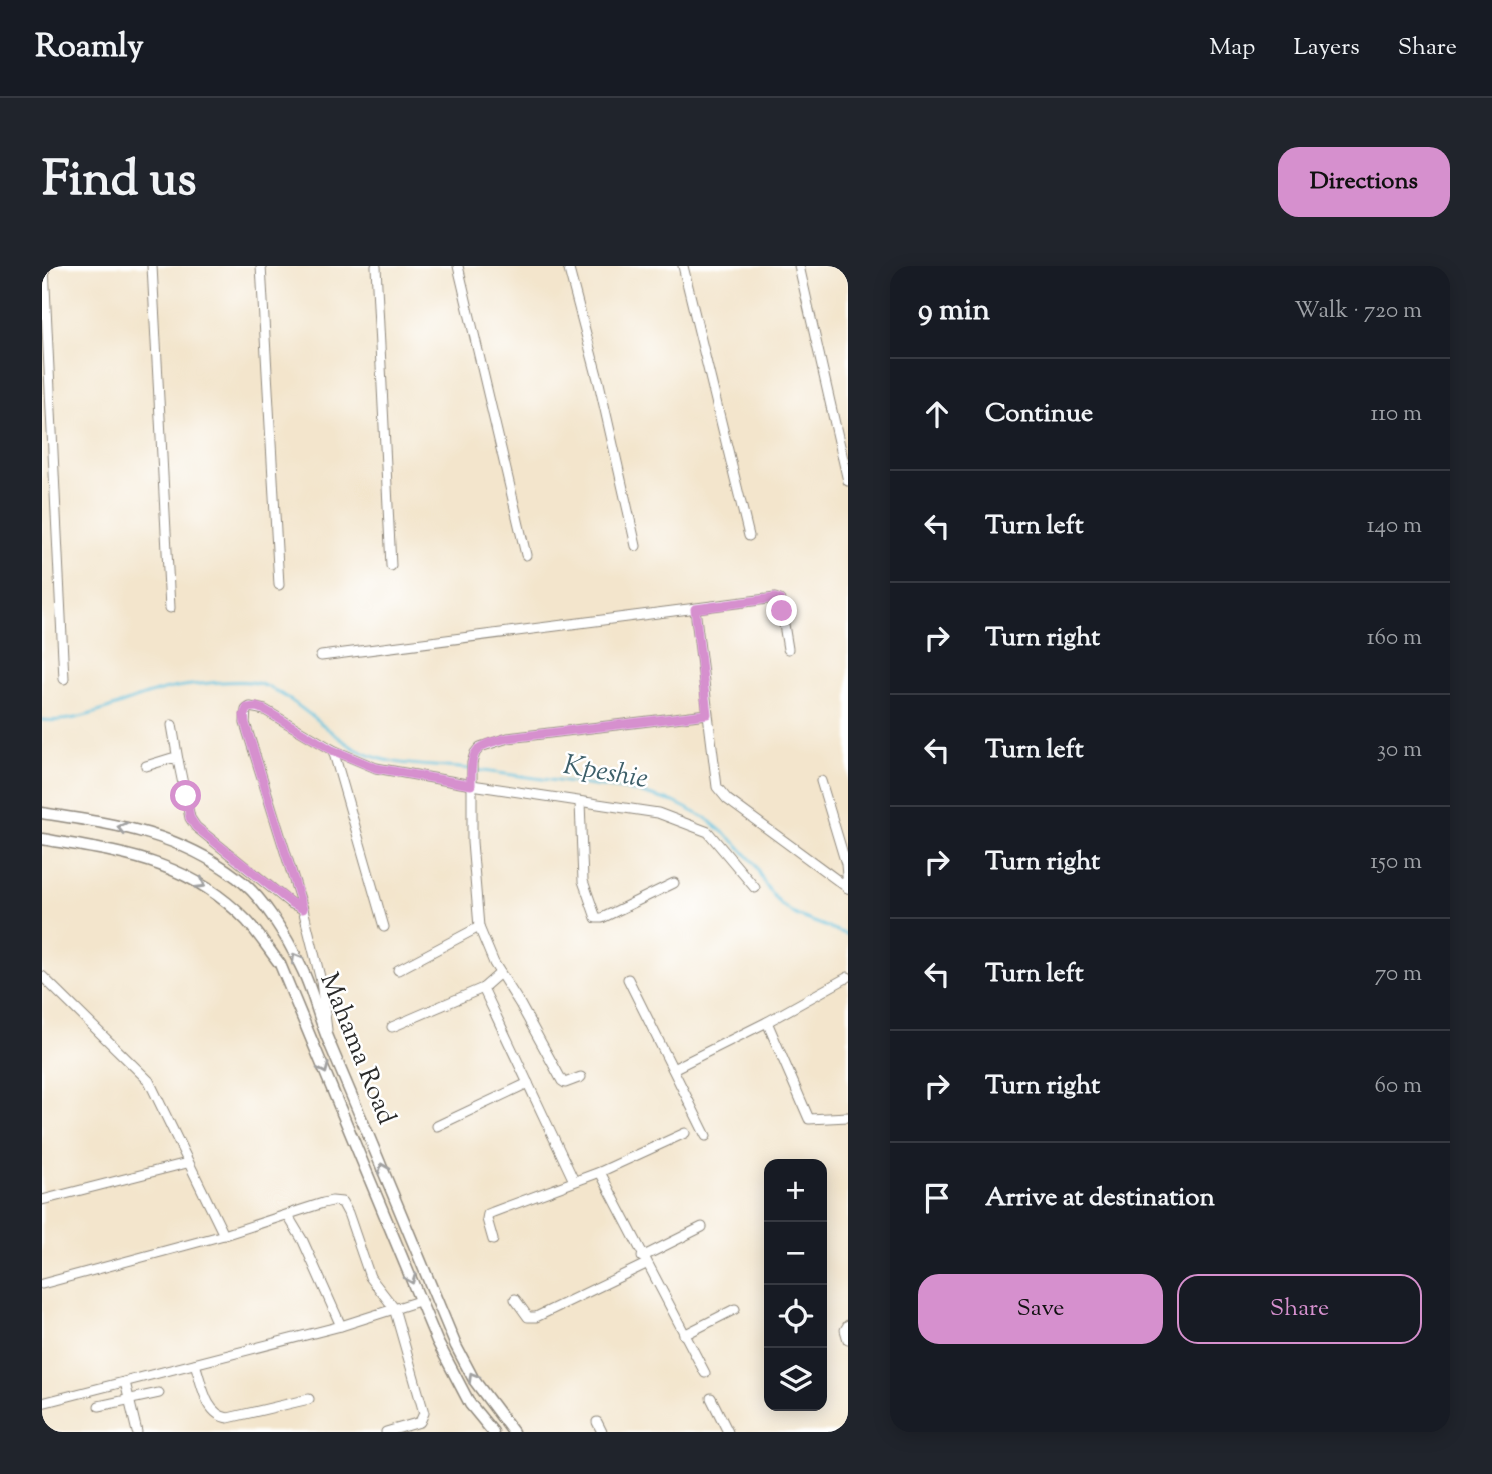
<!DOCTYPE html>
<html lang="en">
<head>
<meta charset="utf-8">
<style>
  body { margin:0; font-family:"Sorts Mill Goudy",serif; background:#20242c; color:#f1f3f6 }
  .controls { position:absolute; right:21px; bottom:21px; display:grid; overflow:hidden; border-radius:14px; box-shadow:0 4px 18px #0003 }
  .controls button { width:63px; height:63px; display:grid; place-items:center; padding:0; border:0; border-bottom:2px solid #363941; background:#171b24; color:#f1f3f6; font:35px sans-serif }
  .stop { position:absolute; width:21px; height:21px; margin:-16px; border:5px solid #d690ce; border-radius:50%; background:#fff }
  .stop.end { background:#d690ce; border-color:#fff; box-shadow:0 2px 7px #0008 }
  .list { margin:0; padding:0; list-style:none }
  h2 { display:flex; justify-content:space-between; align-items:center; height:91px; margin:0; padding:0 28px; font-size:30px }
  h2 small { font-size:23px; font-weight:400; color:#9ea1a6 }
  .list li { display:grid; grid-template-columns:46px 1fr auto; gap:21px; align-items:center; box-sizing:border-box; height:112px; padding:0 28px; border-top:2px solid #363941 }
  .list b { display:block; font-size:26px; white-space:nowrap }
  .list em { font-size:23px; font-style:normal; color:#9ea1a6 }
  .actions { display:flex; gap:14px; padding:21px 28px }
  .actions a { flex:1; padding:16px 0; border:2px solid #d690ce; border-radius:21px; text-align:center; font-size:24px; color:#d690ce }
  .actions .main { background:#d690ce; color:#111 }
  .icon { flex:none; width:38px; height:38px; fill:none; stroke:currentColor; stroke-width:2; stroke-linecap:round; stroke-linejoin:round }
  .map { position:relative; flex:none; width:806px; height:1166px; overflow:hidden; border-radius:21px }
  header { display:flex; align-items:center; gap:42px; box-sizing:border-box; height:98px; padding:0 35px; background:#171b24; border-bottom:2px solid #363941 }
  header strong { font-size:33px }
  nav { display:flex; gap:38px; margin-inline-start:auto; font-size:24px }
  .intro { display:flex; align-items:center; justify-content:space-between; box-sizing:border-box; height:168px; padding:0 42px }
  h1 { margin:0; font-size:49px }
  .button { padding:18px 32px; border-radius:21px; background:#d690ce; color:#111; font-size:24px; font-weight:700 }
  main { display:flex; gap:42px; padding:0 42px }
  aside { flex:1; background:#171b24; border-radius:21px; box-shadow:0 4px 18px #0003 }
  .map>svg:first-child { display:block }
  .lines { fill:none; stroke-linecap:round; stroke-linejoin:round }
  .stream { stroke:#5fc0dd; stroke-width:2.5 }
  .minor-casing { stroke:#8f887c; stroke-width:11 }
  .tertiary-casing { stroke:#8f887c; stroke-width:13 }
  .minor { stroke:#fff; stroke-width:9 }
  .tertiary { stroke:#fff; stroke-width:10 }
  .oneway { stroke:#a0a0a0 }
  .route { stroke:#d690ce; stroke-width:9 }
  .labels { text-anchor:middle; stroke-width:5; stroke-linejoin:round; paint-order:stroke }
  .street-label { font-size:26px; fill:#2b2b2b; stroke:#fff }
  .water-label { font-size:28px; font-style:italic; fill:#3d5f69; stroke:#fff }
</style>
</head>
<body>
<header>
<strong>Roamly</strong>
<nav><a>Map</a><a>Layers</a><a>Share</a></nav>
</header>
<div class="intro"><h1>Find us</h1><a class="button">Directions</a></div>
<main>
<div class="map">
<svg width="806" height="1166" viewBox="0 0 806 1166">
  <rect width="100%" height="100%" fill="#fff"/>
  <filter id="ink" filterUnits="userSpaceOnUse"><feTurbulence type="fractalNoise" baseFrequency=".0143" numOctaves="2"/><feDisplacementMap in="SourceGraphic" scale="14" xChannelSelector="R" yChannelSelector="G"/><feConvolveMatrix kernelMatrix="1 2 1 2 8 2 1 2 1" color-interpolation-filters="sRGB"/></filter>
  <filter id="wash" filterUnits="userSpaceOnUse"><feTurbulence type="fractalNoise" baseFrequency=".00686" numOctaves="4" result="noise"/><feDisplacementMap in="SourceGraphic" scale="28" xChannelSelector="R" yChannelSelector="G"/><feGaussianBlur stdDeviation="1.57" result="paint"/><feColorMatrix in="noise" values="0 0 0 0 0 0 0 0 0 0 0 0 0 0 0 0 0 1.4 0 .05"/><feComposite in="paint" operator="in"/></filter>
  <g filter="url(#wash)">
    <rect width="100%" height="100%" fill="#f3e5cc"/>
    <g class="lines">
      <g class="stream">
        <path d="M0,454c40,4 80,-19 118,-29 21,-6 69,-11 91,-9 31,3 75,49 103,66 35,20 76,16 115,21"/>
        <polyline points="434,504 596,526 632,536 664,552 694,577 712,597 724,620 739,639 754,649 806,669"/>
      </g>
    </g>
  </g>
  <g filter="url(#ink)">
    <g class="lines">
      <defs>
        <g id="minor">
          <polyline points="2,0 22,413"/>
          <polyline points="110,0 128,342"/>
          <polyline points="219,0 237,319"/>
          <polyline points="334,0 349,300"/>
          <polyline points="416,0 484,289"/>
          <polyline points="526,0 557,117 594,280"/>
          <polyline points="641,0 707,270"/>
          <polyline points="757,0 806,215"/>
          <polyline points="653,343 675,521 685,533 806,622"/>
          <polyline points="279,390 733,332 738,334 746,383"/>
          <polyline points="130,459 136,494"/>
          <polyline points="291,484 342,661"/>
          <polyline points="104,500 130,492 136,494 148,552 154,561 248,637 261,643"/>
          <polyline points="779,515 804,598 806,622"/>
          <polyline points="538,536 541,615 554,652 560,652 632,617"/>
          <polyline points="356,704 437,661"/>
          <polyline points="0,710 107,815 182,969"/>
          <polyline points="586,713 664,870"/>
          <polyline points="441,722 458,707"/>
          <polyline points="725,756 806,711"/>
          <polyline points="350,761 441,722 532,915"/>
          <polyline points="285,764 279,715 261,643 203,457 204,444 208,441 223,444 291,484 334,502 430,519 616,547 666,566 713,622"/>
          <polyline points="631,803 725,756 767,853 806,851"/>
          <polyline points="539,811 523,817 520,815 478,738 452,697 437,661 430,576 430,497 433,487 438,481 466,472 665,448"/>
          <polyline points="395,860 486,817"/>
          <polyline points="558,906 663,1107"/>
          <polyline points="0,934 145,897"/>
          <polyline points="246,950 261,975 299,1060"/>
          <polyline points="451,974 445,953 446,948 451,946 558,906 643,867"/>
          <polyline points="600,991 660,961"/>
          <polyline points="0,1018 182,969 281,937 290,935 300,936 306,947 328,1011 352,1042 382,1147 378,1156 344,1166"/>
          <polyline points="473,1033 486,1051 494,1051 604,998"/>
          <polyline points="806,1059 803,1064 806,1074"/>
          <polyline points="642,1069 693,1043"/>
          <path d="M153,1098c7,19 10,51 33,54l81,-19"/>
          <polyline points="83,1116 95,1166"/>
          <polyline points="669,1132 686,1166"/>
          <polyline points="0,1137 299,1060 377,1035"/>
          <polyline points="57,1140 117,1127"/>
          <polyline points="555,1156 560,1166"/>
        </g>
        <g id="tertiary">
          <path d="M0,547c71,11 135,19 194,64 27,19 51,60 65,90 12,23 17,50 28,75 43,101 85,202 127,304l18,34 39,52"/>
          <path d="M0,573c80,14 146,21 205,82 12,13 22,29 33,43l157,377 33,63 23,28"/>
        </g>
      </defs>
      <use href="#minor" class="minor-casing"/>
      <use href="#tertiary" class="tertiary-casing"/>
      <use href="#minor" class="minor"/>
      <use href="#tertiary" class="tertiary"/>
    </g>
    <defs><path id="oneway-chevron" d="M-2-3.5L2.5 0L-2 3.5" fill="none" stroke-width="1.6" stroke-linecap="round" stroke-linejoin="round" transform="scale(1.75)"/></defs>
    <g class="oneway">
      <use href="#oneway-chevron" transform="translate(80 562) rotate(-168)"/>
      <use href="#oneway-chevron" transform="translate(159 618) rotate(31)"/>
      <use href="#oneway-chevron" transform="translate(254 692) rotate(-120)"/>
      <use href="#oneway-chevron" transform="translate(282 803) rotate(67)"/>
      <use href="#oneway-chevron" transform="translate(341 902) rotate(-112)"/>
      <use href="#oneway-chevron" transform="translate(369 1013) rotate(69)"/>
      <use href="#oneway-chevron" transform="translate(431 1111) rotate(-120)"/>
    </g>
  </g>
  <g class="lines" filter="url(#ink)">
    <path class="route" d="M144,530l4,22 6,9 94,75 13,7 -58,-186 -1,-8 3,-7 9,-1 9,3 67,40 44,18 95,17c0,-35 2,-39 37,-47l199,-24 -12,-105 80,-11 5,2 2,11"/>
  </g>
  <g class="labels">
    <g class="street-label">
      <text transform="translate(317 782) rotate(68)" y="9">Mahama Road</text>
    </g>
    <g class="water-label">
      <text transform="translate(564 504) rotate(10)" y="10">Kpeshie</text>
    </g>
  </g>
</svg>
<div class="controls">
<button>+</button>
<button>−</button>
<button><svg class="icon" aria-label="locate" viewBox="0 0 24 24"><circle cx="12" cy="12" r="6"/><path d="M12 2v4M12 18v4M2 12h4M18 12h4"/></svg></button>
<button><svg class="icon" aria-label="layers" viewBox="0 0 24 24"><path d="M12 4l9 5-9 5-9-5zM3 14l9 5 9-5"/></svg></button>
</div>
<div class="stop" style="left:144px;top:530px"></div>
<div class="stop end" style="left:740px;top:345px"></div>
</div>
<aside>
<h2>9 min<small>Walk · 720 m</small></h2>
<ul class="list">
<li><svg class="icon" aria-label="ahead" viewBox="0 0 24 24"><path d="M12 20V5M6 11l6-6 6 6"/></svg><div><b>Continue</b></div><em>110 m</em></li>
<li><svg class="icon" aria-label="left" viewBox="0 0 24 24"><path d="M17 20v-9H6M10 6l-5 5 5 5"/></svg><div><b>Turn left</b></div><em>140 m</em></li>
<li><svg class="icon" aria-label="right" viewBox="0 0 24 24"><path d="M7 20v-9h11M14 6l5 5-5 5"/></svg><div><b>Turn right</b></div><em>160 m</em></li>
<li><svg class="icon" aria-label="left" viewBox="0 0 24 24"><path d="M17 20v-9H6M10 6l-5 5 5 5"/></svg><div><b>Turn left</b></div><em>30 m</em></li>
<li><svg class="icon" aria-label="right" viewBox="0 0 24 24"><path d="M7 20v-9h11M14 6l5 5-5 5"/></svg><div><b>Turn right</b></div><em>150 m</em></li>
<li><svg class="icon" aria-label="left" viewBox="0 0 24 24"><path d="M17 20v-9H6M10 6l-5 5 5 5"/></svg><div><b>Turn left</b></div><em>70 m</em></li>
<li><svg class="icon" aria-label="right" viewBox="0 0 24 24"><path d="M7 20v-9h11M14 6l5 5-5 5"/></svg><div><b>Turn right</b></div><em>60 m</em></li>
<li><svg class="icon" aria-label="arrive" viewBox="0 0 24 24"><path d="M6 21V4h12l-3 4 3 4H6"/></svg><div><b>Arrive at destination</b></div></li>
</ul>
<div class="actions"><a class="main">Save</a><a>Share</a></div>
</aside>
</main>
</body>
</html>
